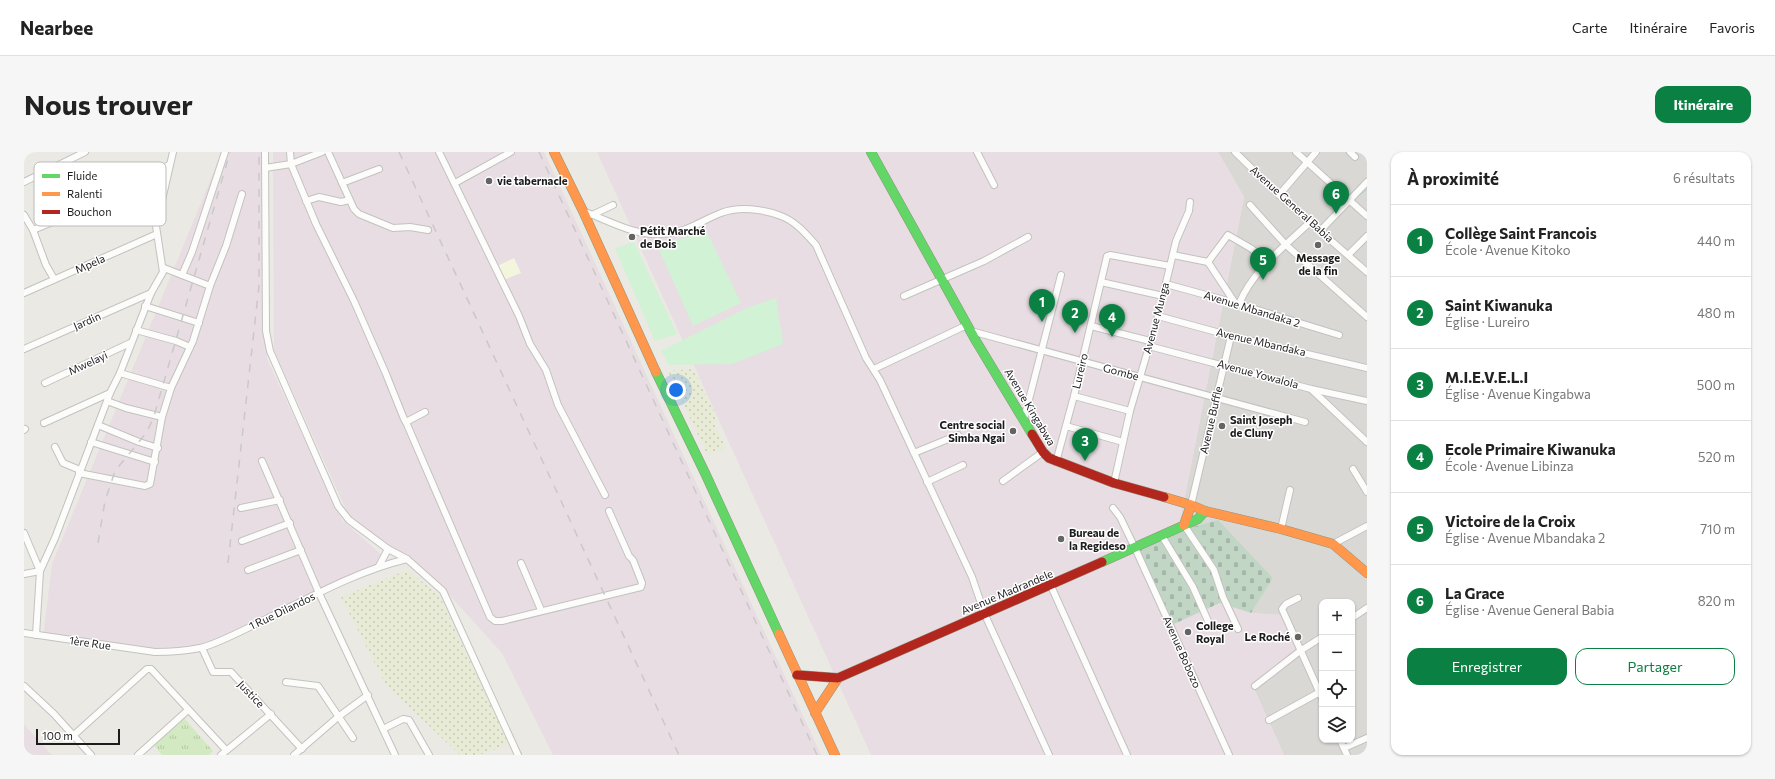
<!DOCTYPE html>
<html lang="fr">
<head>
<meta charset="utf-8">
<style>
  body { margin:0; font-family:Commissioner,sans-serif; background:#f6f6f6; color:#222 }
  .controls { position:absolute; right:12px; bottom:12px; display:grid; overflow:hidden; border-radius:8px; box-shadow:0 1px 3px #0004 }
  .controls button { width:36px; height:36px; display:grid; place-items:center; padding:0; border:0; border-bottom:1px solid #e0e0e0; background:#fff; color:#222; font:20px sans-serif }
  .scale { position:absolute; left:12px; bottom:10px; width:84px; box-sizing:border-box; padding-left:4px; border:2px solid #1c1c1c; border-top:0; font-size:11px; line-height:14px; white-space:nowrap; color:#1c1c1c; -webkit-text-stroke:3px #fff; paint-order:stroke }
  .you { position:absolute; left:652px; top:238px; width:14px; height:14px; margin:-10px; border:3px solid #fff; border-radius:50%; background:#1a73e8; box-shadow:0 0 0 6px #1a73e833 }
  .badge { display:grid; place-items:center; width:26px; height:26px; border-radius:50%; background:#0b8043; color:#fff; font-size:13px; font-weight:700 }
  .pin { position:absolute; translate:-50% -33px; filter:drop-shadow(0 1px 2px #0008) }
  .pin::after { content:''; position:absolute; top:21px; width:14px; height:12px; background:inherit; clip-path:polygon(0 0,100% 0,50% 100%) }
  .list { margin:0; padding:0; list-style:none }
  h2 { display:flex; justify-content:space-between; align-items:center; height:52px; margin:0; padding:0 16px; font-size:17px }
  h2 small { font-size:13px; font-weight:400; color:#767676 }
  .list li { display:grid; grid-template-columns:26px 1fr auto; gap:12px; align-items:center; box-sizing:border-box; height:72px; padding:0 16px; border-top:1px solid #e0e0e0 }
  .list b { display:block; font-size:15px; white-space:nowrap }
  .list p { margin:0; font-size:13px; white-space:nowrap; color:#767676 }
  .list em { font-size:13px; font-style:normal; color:#767676 }
  .actions { display:flex; gap:8px; padding:12px 16px }
  .actions a { flex:1; padding:9px 0; border:1px solid #0b8043; border-radius:12px; text-align:center; font-size:14px; color:#0b8043 }
  .actions .main { background:#0b8043; color:#fff }
  .icon { flex:none; width:22px; height:22px; fill:none; stroke:currentColor; stroke-width:2; stroke-linecap:round; stroke-linejoin:round }
  .map { position:relative; flex:none; width:1343px; height:603px; overflow:hidden; border-radius:12px }
  header { display:flex; align-items:center; gap:24px; box-sizing:border-box; height:56px; padding:0 20px; background:#fff; border-bottom:1px solid #e0e0e0 }
  header strong { font-size:19px }
  nav { display:flex; gap:22px; margin-inline-start:auto; font-size:14px }
  .intro { display:flex; align-items:center; justify-content:space-between; box-sizing:border-box; height:96px; padding:0 24px }
  h1 { margin:0; font-size:28px }
  .button { padding:10px 18px; border-radius:12px; background:#0b8043; color:#fff; font-size:14px; font-weight:700 }
  main { display:flex; gap:24px; padding:0 24px }
  aside { flex:1; background:#fff; border-radius:12px; box-shadow:0 1px 3px #0004 }
  .map>svg:first-child { display:block }
  .residential { fill:#d9d8d5; fill-rule:evenodd }
  .industrial { fill:#e8dde2 }
  .education { fill:#f3f5dd }
  .farmland { fill:url(#farmland-dots) }
  .grass { fill:url(#grass-tufts) }
  .cemetery { fill:url(#cemetery-stones) }
  .park { fill:#d1f2d4 }
  .lines { fill:none; stroke-linecap:round; stroke-linejoin:round }
  .stream { stroke:#b6d2de; stroke-width:1.5 }
  .street-casing { stroke:#c3c2c0; stroke-width:8 }
  .fast-casing { stroke:#90947c; stroke-width:10 }
  .slow-casing { stroke:#90947c; stroke-width:10 }
  .jam-casing { stroke:#90947c; stroke-width:10 }
  .street { stroke:#fcfcfb; stroke-width:6 }
  .fast { stroke:#63d668; stroke-width:9 }
  .slow { stroke:#ff974d; stroke-width:9 }
  .jam { stroke:#b3261e; stroke-width:9 }
  .rail { stroke:#c9c9c8; stroke-width:1.5; stroke-dasharray:8 8; stroke-linecap:butt }
  .poi-dot { fill:#646462; stroke:#fff; stroke-width:1.5 }
  .labels { text-anchor:middle; stroke-width:3; stroke-linejoin:round; paint-order:stroke }
  .poi-label { font-size:11px; font-weight:bold; fill:#1c1c1c; stroke:#fff; text-anchor:start }
  .street-label { font-size:11px; fill:#1c1c1c; stroke:#fff }
  .key { fill:#fff; stroke:#bbb; stroke-width:1 }
  .key-label { font-size:11px; fill:#1c1c1c }
</style>
</head>
<body>
<header>
<strong>Nearbee</strong>
<nav><a>Carte</a><a>Itinéraire</a><a>Favoris</a></nav>
</header>
<div class="intro"><h1>Nous trouver</h1><a class="button">Itinéraire</a></div>
<main>
<div class="map">
<svg width="1343" height="603" viewBox="0 0 1343 603">
  <defs>
    <pattern id="farmland-dots" width="8" height="8" patternUnits="userSpaceOnUse"><rect width="8" height="8" fill="#e8ebd6"/><path d="M2 2h.1M6 6h.1" fill="none" stroke="#c6c9b7" stroke-width="1.8" stroke-linecap="round"/></pattern>
    <pattern id="grass-tufts" width="24" height="20" patternUnits="userSpaceOnUse"><rect width="24" height="20" fill="#d3e9c1"/><path d="M3 7l-1-3M5 7V3M7 7l1-3M15 17l-1-3M17 17v-4M19 17l1-3" fill="none" stroke="#b5c7a5"/></pattern>
    <pattern id="cemetery-stones" width="16" height="16" patternUnits="userSpaceOnUse"><rect width="16" height="16" fill="#c2d6c5"/><path d="M2 7V4a2 2 0 0 1 4 0v3zM10 15v-3a2 2 0 0 1 4 0v3z" fill="#a6b7a9"/></pattern>
  </defs>
  <rect width="100%" height="100%" fill="#eae9e4"/>
  <path class="residential" d="M1194,0h149v603h-83l-32,-71 28,-69 -29,-2 22,-36 -95,-46 66,-334zM1298,450h30v138h-30z"/>
  <g class="industrial">
    <polygon points="198,0 240,0 243,207 318,368 367,411 172,495 134,500 19,485 28,412"/>
    <polygon points="249,0 520,0 797,603 529,603 478,501 421,438 324,362 250,198"/>
    <polygon points="573,0 1194,0 1220,45 1154,379 1150,472 1196,451 1227,461 1256,463 1276,499 1228,532 1260,603 847,603"/>
    <polygon points="0,572 3,576 28,603 0,603"/>
  </g>
  <polygon class="education" points="490,106 497,121 480,128 473,114"/>
  <g class="farmland">
    <polygon points="669,217 693,265 690,272 702,296 683,302 644,219"/>
    <polygon points="383,418 415,443 485,592 455,603 436,603 362,533 317,445"/>
  </g>
  <polygon class="grass" points="159,565 189,599 185,603 138,603 129,592"/>
  <polygon class="cemetery" points="1194,368 1249,426 1227,461 1196,451 1150,472 1115,397 1154,379"/>
  <g class="park">
    <polygon points="683,80 717,151 669,174 633,93"/>
    <polygon points="610,90 653,182 631,189 591,96"/>
    <polygon points="752,146 759,192 708,212 645,213 637,199 725,155"/>
  </g>
  <g class="lines">
    <polyline class="stream" points="1334,44 1343,37"/>
    <defs>
      <g id="street">
        <polyline points="241,0 242,179 246,199 314,354 325,368 364,397 383,407 419,439 494,603"/>
        <polyline points="266,0 267,12 292,72 330,149 362,222 380,267 382,270 401,260"/>
        <polyline points="304,0 330,57 335,62 369,76 386,75 404,78"/>
        <polyline points="415,0 495,164 506,192 522,218 534,253 581,343"/>
        <polyline points="953,0 970,33"/>
        <polyline points="1211,0 1255,43 1343,120"/>
        <polyline points="1272,0 1343,64"/>
        <polyline points="1326,0 1331,5"/>
        <polyline points="241,16 267,12 298,0"/>
        <polyline points="0,30 61,0"/>
        <polyline points="318,31 355,17"/>
        <polyline points="431,31 487,0"/>
        <polyline points="1255,43 1292,0"/>
        <polyline points="282,49 295,45 317,50 325,48"/>
        <polyline points="1226,53 1262,93 1343,165"/>
        <path d="M559,59c24,9 52,25 78,23 26,-1 37,-12 60,-21 18,-7 42,-4 60,3 14,5 25,18 35,29l50,113 14,22 92,197 13,38 64,140"/>
        <polyline points="0,63 9,78 22,113 30,127"/>
        <polyline points="568,63 589,53"/>
        <polyline points="9,78 62,56 145,13"/>
        <polyline points="1296,79 1343,30"/>
        <polyline points="1149,103 1184,110 1211,151"/>
        <polyline points="1324,103 1343,84"/>
        <polyline points="1184,110 1204,83 1228,97 1243,111"/>
        <polyline points="140,116 186,134"/>
        <polyline points="158,123 168,100 201,0"/>
        <polyline points="1077,130 1139,144"/>
        <polyline points="1142,132 1211,151 1315,183"/>
        <polyline points="0,141 133,82"/>
        <polyline points="880,144 960,109 1004,85"/>
        <path d="M1215,152c14,-34 45,-57 71,-82"/>
        <polyline points="121,154 175,171"/>
        <polyline points="1134,164 1207,184 1343,216"/>
        <polyline points="1067,174 1126,189"/>
        <polyline points="112,178 152,189 166,195"/>
        <polyline points="947,179 1281,270"/>
        <polyline points="1125,194 1287,237 1343,249"/>
        <polyline points="0,197 127,141"/>
        <polyline points="850,217 943,173"/>
        <polyline points="96,221 147,236"/>
        <polyline points="21,231 106,191"/>
        <polyline points="1287,237 1343,290"/>
        <polyline points="1050,244 1106,259"/>
        <polyline points="83,249 102,256 138,265"/>
        <polyline points="1000,267 1037,123"/>
        <polyline points="382,270 466,465 471,469 478,469 617,435 618,431 609,408 605,404 585,359"/>
        <polyline points="20,271 86,241"/>
        <polyline points="74,273 115,290 134,296"/>
        <polyline points="1042,274 1099,290"/>
        <polyline points="0,278 1,277"/>
        <polyline points="67,290 131,310"/>
        <polyline points="31,295 39,311 56,318"/>
        <polyline points="890,301 934,283"/>
        <polyline points="238,309 295,441 371,603"/>
        <polyline points="1032,310 1050,244 1083,104 1086,103 1146,114"/>
        <polyline points="1329,317 1343,340"/>
        <polyline points="55,321 121,334 126,332 138,265 147,236 169,189 186,134 202,94 218,42"/>
        <polyline points="979,329 1019,300"/>
        <polyline points="903,330 939,313"/>
        <polyline points="1090,331 1106,259 1134,164 1152,89 1165,59 1166,50"/>
        <polyline points="1167,353 1207,184"/>
        <polyline points="217,356 256,348"/>
        <polyline points="1089,356 1096,365 1111,396 1205,603"/>
        <polyline points="1160,373 1190,418 1199,445 1214,477"/>
        <polyline points="1257,377 1266,338"/>
        <polyline points="0,381 16,419 0,422"/>
        <polyline points="1138,384 1169,435 1184,469"/>
        <polyline points="218,389 266,371"/>
        <polyline points="1309,392 1343,374"/>
        <polyline points="497,411 517,458"/>
        <polyline points="355,414 364,397"/>
        <polyline points="224,418 277,398"/>
        <polyline points="1027,434 1103,603"/>
        <polyline points="1274,446 1262,452 1258,457 1298,546"/>
        <polyline points="1328,466 1343,456"/>
        <path d="M0,481l131,19c15,0 30,-1 45,-4 18,-4 47,-20 64,-28 47,-23 93,-49 143,-61"/>
        <polyline points="12,483 16,419 31,386 86,241 96,221 127,141 139,120 132,74 149,0"/>
        <polyline points="178,496 189,520 207,520 278,597"/>
        <polyline points="262,530 294,534 329,586"/>
        <polyline points="0,534 30,562 67,603"/>
        <polyline points="1231,534 1276,499 1298,485"/>
        <polyline points="1245,568 1296,540"/>
        <polyline points="359,577 379,567 385,568 405,603"/>
        <polyline points="50,583 123,517 127,517 202,598"/>
        <polyline points="1316,588 1323,603"/>
        <polyline points="1320,596 1343,586"/>
        <polyline points="114,603 164,558"/>
        <polyline points="197,603 247,562"/>
        <polyline points="270,603 314,565 344,543"/>
      </g>
      <g id="fast">
        <polyline points="847,0 952,189 1008,282"/>
        <polyline points="632,220 681,321 755,482"/>
        <polyline points="1078,410 1174,367 1181,359"/>
      </g>
      <g id="slow">
        <polyline points="530,0 559,59 632,220"/>
        <polyline points="1140,345 1167,353 1181,359 1257,377 1309,392 1343,421"/>
        <polyline points="1160,373 1167,353"/>
        <polyline points="755,482 811,603"/>
        <polyline points="791,561 814,526"/>
      </g>
      <g id="jam">
        <polyline points="1008,282 1019,300 1025,306 1090,331 1140,345"/>
        <polyline points="773,523 814,526 1078,410"/>
      </g>
    </defs>
    <use href="#street" class="street-casing"/>
    <use href="#fast" class="fast-casing"/>
    <use href="#slow" class="slow-casing"/>
    <use href="#jam" class="jam-casing"/>
    <use href="#street" class="street"/>
    <use href="#fast" class="fast"/>
    <use href="#slow" class="slow"/>
    <use href="#jam" class="jam"/>
    <g class="rail">
      <polyline points="375,0 655,603"/>
      <polyline points="515,0 793,603"/>
      <polyline points="74,391 81,349 91,319 123,280 130,264 206,0"/>
      <polyline points="204,411 235,134 235,0"/>
    </g>
  </g>
  <g class="poi-dot">
    <circle cx="465" cy="29" r="4"/>
    <circle cx="608" cy="85" r="4"/>
    <circle cx="1294" cy="93" r="4"/>
    <circle cx="1198" cy="274" r="4"/>
    <circle cx="989" cy="279" r="4"/>
    <circle cx="1037" cy="387" r="4"/>
    <circle cx="1164" cy="480" r="4"/>
    <circle cx="1274" cy="485" r="4"/>
  </g>
  <g class="labels">
    <g class="poi-label">
      <text x="473" y="33">vie tabernacle</text>
      <text x="616" y="83">Pétit Marché<tspan x="616" dy="13">de Bois</tspan></text>
      <text x="1294" y="110" text-anchor="middle">Message<tspan x="1294" dy="13">de la fin</tspan></text>
      <text x="1206" y="272">Saint Joseph<tspan x="1206" dy="13">de Cluny</tspan></text>
      <text x="981" y="277" text-anchor="end">Centre social<tspan x="981" dy="13">Simba Ngai</tspan></text>
      <text x="1045" y="385">Bureau de<tspan x="1045" dy="13">la Regideso</tspan></text>
      <text x="1172" y="478">College<tspan x="1172" dy="13">Royal</tspan></text>
      <text x="1266" y="489" text-anchor="end">Le Roché</text>
    </g>
    <g class="street-label">
      <text transform="translate(1268 52) rotate(42)" y="4">Avenue General Babia</text>
      <text transform="translate(66 112) rotate(-24)" y="4">Mpela</text>
      <text transform="translate(1228 157) rotate(17)" y="4">Avenue Mbandaka 2</text>
      <text transform="translate(1132 166) rotate(-75)" y="4">Avenue Munga</text>
      <text transform="translate(63 169) rotate(-24)" y="4">Jardin</text>
      <text transform="translate(1237 190) rotate(13)" y="4">Avenue Mbandaka</text>
      <text transform="translate(64 211) rotate(-25)" y="4">Mwelayi</text>
      <text transform="translate(1056 219) rotate(-77)" y="4">Lureiro</text>
      <text transform="translate(1097 220) rotate(15)" y="4">Gombe</text>
      <text transform="translate(1234 222) rotate(15)" y="4">Avenue Yowalola</text>
      <text transform="translate(1006 255) rotate(59)" y="4">Avenue Kingabwa</text>
      <text transform="translate(1187 268) rotate(-77)" y="4">Avenue Buffle</text>
      <text transform="translate(983 440) rotate(-23)" y="4">Avenue Madrandele</text>
      <text transform="translate(258 459) rotate(-26)" y="4">1 Rue Dilandos</text>
      <text transform="translate(66 491) rotate(8)" y="4">1ère Rue</text>
      <text transform="translate(1158 500) rotate(66)" y="4">Avenue Bobozo</text>
      <text transform="translate(227 542) rotate(46)" y="4">Justice</text>
    </g>
  </g>
  <rect x="10" y="10" width="132" height="64" rx="6" class="key"/>
  <rect x="18" y="22" width="18" height="4" fill="#63d668"/>
  <rect x="18" y="40" width="18" height="4" fill="#ff974d"/>
  <rect x="18" y="58" width="18" height="4" fill="#b3261e"/>
  <g class="key-label">
    <text x="43" y="28">Fluide</text>
    <text x="43" y="46">Ralenti</text>
    <text x="43" y="64">Bouchon</text>
  </g>
</svg>
<div class="controls">
<button>+</button>
<button>−</button>
<button><svg class="icon" aria-label="locate" viewBox="0 0 24 24"><circle cx="12" cy="12" r="6"/><path d="M12 2v4M12 18v4M2 12h4M18 12h4"/></svg></button>
<button><svg class="icon" aria-label="layers" viewBox="0 0 24 24"><path d="M12 4l9 5-9 5-9-5zM3 14l9 5 9-5"/></svg></button>
</div>
<div class="scale">100 m</div>
<div class="you"></div>
<div class="pin badge" style="left:1018px;top:170px">1</div>
<div class="pin badge" style="left:1051px;top:181px">2</div>
<div class="pin badge" style="left:1061px;top:309px">3</div>
<div class="pin badge" style="left:1088px;top:185px">4</div>
<div class="pin badge" style="left:1239px;top:128px">5</div>
<div class="pin badge" style="left:1312px;top:62px">6</div>
</div>
<aside>
<h2>À proximité<small>6 résultats</small></h2>
<ul class="list">
<li><span class="badge">1</span><div><b>Collège Saint Francois</b><p>École · Avenue Kitoko</p></div><em>440 m</em></li>
<li><span class="badge">2</span><div><b>Saint Kiwanuka</b><p>Église · Lureiro</p></div><em>480 m</em></li>
<li><span class="badge">3</span><div><b>M.I.E.V.E.L.I</b><p>Église · Avenue Kingabwa</p></div><em>500 m</em></li>
<li><span class="badge">4</span><div><b>Ecole Primaire Kiwanuka</b><p>École · Avenue Libinza</p></div><em>520 m</em></li>
<li><span class="badge">5</span><div><b>Victoire de la Croix</b><p>Église · Avenue Mbandaka 2</p></div><em>710 m</em></li>
<li><span class="badge">6</span><div><b>La Grace</b><p>Église · Avenue General Babia</p></div><em>820 m</em></li>
</ul>
<div class="actions"><a class="main">Enregistrer</a><a>Partager</a></div>
</aside>
</main>
</body>
</html>
